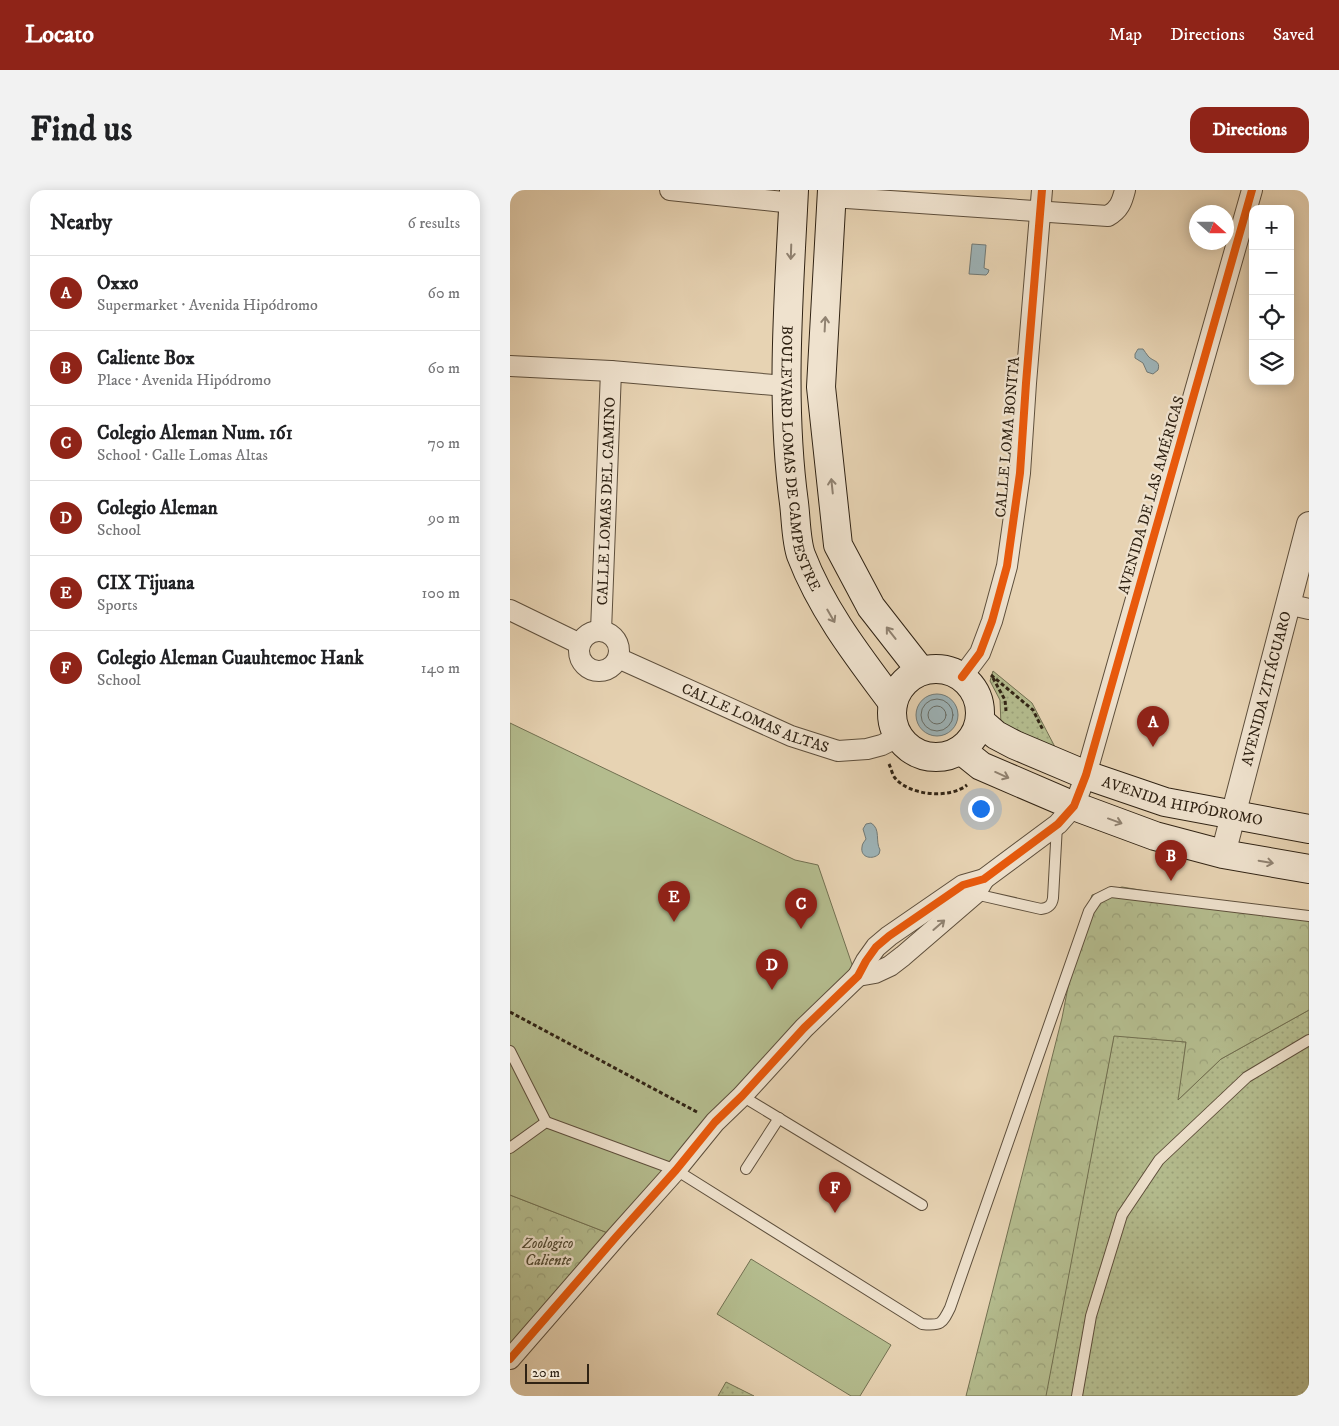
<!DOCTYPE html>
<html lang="en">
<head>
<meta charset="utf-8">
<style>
  body { margin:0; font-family:"IM FELL DW Pica",serif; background:#f2f2f2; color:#202124 }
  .controls { position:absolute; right:15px; top:15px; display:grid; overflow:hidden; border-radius:10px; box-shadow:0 2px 12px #0003 }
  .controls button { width:45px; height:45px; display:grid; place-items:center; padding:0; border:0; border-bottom:1px solid #e0e0e0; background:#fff; color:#202124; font:25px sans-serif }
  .compass { position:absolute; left:679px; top:15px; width:45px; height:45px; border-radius:50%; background:#fff; box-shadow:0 2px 12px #0003; rotate:111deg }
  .scale { position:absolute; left:15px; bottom:12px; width:64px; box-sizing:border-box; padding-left:5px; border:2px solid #302314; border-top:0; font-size:14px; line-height:18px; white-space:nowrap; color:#302314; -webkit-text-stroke:4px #efe2ce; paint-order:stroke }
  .you { position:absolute; left:470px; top:618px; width:18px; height:18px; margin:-12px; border:4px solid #fff; border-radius:50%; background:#1a73e8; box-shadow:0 0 0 8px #1a73e833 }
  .badge { display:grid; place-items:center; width:32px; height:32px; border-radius:50%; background:#8f2418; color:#fff; font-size:16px; font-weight:700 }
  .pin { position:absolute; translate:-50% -41px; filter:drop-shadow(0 1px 2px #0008) }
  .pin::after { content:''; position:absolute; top:26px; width:18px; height:15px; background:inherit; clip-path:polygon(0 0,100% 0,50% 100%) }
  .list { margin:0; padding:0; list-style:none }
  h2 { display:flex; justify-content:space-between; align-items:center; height:65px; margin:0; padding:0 20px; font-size:21px }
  h2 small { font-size:16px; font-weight:400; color:#757577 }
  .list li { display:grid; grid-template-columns:32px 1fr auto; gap:15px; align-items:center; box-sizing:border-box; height:75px; padding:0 20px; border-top:1px solid #e0e0e0 }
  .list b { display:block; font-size:19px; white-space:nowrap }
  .list p { margin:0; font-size:16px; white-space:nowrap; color:#757577 }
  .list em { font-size:16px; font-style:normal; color:#757577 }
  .icon { flex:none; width:28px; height:28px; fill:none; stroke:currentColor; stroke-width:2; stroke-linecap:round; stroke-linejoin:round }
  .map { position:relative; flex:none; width:799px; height:1206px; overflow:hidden; border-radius:15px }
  header { display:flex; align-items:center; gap:30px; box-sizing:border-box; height:70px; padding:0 25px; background:#8f2418; color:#fff }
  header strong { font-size:24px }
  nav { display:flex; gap:28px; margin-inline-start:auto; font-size:18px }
  .intro { display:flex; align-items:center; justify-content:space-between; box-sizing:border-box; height:120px; padding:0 30px }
  h1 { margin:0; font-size:35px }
  .button { padding:12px 22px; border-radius:15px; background:#8f2418; color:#fff; font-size:18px; font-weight:700 }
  main { display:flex; gap:30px; padding:0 30px }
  aside { flex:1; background:#fff; border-radius:15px; box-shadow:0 2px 12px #0003 }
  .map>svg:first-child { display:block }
  .grass { fill:url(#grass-dots); stroke:#727051 }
  .forest { fill:url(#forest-crowns); stroke:#727051 }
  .pitch { fill:#b4bc8e; stroke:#727051 }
  .water { fill:#9db4b9; stroke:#717a77 }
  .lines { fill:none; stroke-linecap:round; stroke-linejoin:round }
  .shore { stroke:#666c66; stroke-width:1 }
  .service-casing { stroke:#5e4f3c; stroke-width:12 }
  .minor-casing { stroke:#5e4f3c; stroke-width:22 }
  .tertiary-casing { stroke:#5e4f3c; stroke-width:26 }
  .secondary-casing { stroke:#302314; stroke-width:30 }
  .path { stroke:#302314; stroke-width:3; stroke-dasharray:4 2.5; stroke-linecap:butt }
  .service { stroke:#efe2ce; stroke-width:10 }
  .minor { stroke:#efe2ce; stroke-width:20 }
  .tertiary { stroke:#efe2ce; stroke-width:24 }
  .secondary { stroke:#efe2ce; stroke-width:28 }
  .cycleway-casing { stroke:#efe2ce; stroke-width:11 }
  .cycleway { stroke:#e8590c; stroke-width:8 }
  .oneway { stroke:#908271 }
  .labels { text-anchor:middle; stroke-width:4.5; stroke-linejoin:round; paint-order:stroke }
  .street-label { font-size:15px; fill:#302314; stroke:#efe2ce }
  .park-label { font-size:15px; font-style:italic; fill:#514932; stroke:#efe2ce }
</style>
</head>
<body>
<header>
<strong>Locato</strong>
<nav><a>Map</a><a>Directions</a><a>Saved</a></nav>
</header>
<div class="intro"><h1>Find us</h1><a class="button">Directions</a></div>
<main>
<aside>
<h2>Nearby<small>6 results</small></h2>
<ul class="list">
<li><span class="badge">A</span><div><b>Oxxo</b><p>Supermarket · Avenida Hipódromo</p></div><em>60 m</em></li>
<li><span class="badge">B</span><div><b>Caliente Box</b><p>Place · Avenida Hipódromo</p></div><em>60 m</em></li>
<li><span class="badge">C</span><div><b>Colegio Aleman Num. 161</b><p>School · Calle Lomas Altas</p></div><em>70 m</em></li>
<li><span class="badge">D</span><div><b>Colegio Aleman</b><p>School</p></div><em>90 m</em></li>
<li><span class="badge">E</span><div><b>CIX Tijuana</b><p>Sports</p></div><em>100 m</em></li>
<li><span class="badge">F</span><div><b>Colegio Aleman Cuauhtemoc Hank</b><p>School</p></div><em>140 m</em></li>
</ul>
</aside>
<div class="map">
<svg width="799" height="1206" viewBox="0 0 799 1206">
  <defs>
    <pattern id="grass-dots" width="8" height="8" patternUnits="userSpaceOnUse" patternTransform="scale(1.25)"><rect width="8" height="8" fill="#b4bc8e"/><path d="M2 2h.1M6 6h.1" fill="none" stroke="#9ba17a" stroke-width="1.8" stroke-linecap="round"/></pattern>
    <pattern id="forest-crowns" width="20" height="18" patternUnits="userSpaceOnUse" patternTransform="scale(1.25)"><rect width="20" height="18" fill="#b4bc8e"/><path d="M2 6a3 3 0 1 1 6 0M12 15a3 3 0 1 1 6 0" fill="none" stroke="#9ba17a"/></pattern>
  </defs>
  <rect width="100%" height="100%" fill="#e7d3b3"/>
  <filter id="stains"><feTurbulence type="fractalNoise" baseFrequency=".004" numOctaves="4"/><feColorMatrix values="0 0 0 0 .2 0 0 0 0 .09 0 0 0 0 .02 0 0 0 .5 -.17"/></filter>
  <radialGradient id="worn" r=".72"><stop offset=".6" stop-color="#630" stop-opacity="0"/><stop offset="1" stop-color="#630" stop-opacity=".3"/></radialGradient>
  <g class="grass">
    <polygon points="483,481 522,513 545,557 491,535 490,510 480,491"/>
    <polygon points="799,820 799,1206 535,1206 604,845 676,852 669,909 711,869"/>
    <polygon points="216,1192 244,1206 208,1206"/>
  </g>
  <g class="forest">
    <polygon points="612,697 703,712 799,722 799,820 711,869 668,910 676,852 604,846 536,1206 456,1206 552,828 566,756 582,705"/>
    <polygon points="0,1005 103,1045 0,1165"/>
  </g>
  <g class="pitch">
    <polygon points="0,533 285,670 308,675 347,789 103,1045 0,1005"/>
    <polygon points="241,1069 381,1155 350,1206 341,1206 207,1124"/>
  </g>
  <g class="water">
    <polygon points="462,54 476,55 474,78 479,80 478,83 476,85 459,84"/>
    <path d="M628,159h5c2,2 3,5 5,7 5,6 13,4 10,14l-5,4 -6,-2 -4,-9 -8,-5v-4z"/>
    <circle cx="427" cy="525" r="21"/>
    <path d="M361,633c10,6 4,18 9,27l-1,4c-6,6 -19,4 -17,-7 0,-3 2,-5 4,-8l-3,-10 3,-5z"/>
  </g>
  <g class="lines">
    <g class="shore">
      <circle cx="427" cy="525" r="16"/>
      <circle cx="427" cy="525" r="9"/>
    </g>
    <defs>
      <g id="service">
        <path d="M465,704l66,15c8,-1 11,-4 12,-11l4,-73"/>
        <polyline points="0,861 36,932"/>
        <polyline points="232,906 412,1015"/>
        <path d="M0,958l36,-26 130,48 246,154c19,2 20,0 28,-16l139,-397 8,-12 14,-7 198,24"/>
        <polyline points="236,979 269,928"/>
        <polyline points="567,1206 581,1126 612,1025 649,970 737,887 799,850"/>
      </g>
      <g id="minor">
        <polyline points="160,0 283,13"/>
        <path d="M322,7l276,19c11,-6 14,-14 17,-26"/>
        <polyline points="0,176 101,181 276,196"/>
        <polyline points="777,414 799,419"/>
        <polyline points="0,420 70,454"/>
        <path id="s1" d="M91,441l10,-260"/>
        <circle cx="89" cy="461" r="20"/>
        <path id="s2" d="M108,468l173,78 47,15 29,-2 15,-4 16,-8"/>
        <polyline points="452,487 470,463 482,431 497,376 510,283 516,193 532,0"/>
        <polyline points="348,786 365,783 380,776 393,766 465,704 474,689"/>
        <polyline points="0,1169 106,1047 166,980 205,932 232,906 294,838 348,786 356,771 366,757 379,746 453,695 474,689 548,634 564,616 576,585 742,0"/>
      </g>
      <g id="tertiary">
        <path id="s3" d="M713,664l86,-330"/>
      </g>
      <g id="secondary">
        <path id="s4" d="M284,0c-5,104 -14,210 0,313 2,16 2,38 7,52 21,55 57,101 92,148"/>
        <polyline points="322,0 311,197 328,355 361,417 411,481"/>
        <circle cx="426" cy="523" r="44"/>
        <path id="s5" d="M470,531l16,14 19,10 71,30 79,27 144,27"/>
        <polyline points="451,560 471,576 564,616 645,646 713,664 799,679"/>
      </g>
    </defs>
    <use href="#service" class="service-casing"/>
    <use href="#minor" class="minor-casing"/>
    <use href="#tertiary" class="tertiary-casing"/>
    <use href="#secondary" class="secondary-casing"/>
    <g class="path">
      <polyline points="481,485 523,520 533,540"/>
      <polyline points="483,488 495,510 496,521"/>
      <path d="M379,574c2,4 3,10 6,14 15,18 55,21 72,7"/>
      <polyline points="0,822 187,922"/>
    </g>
    <use href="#service" class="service"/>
    <use href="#minor" class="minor"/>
    <use href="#tertiary" class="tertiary"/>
    <use href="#secondary" class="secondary"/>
    <defs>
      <g id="cycleway">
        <polyline points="452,487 470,463 482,431 497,376 510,283 516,193 532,0"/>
        <polyline points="0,1169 106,1047 166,980 205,932 232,906 294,838 348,786 356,771 366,757 379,746 453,695 474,689 548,634 564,616 576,585 742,0"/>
      </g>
    </defs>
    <use href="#cycleway" class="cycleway-casing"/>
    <use href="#cycleway" class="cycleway"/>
  </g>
  <defs><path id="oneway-shaft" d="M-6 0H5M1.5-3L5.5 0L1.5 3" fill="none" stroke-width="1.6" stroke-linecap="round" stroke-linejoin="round" transform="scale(1.25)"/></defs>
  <g class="oneway">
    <use href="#oneway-shaft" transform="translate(281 62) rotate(92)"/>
    <use href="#oneway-shaft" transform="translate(315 134) rotate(-87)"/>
    <use href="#oneway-shaft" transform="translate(322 296) rotate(-96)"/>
    <use href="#oneway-shaft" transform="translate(321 426) rotate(60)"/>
    <use href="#oneway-shaft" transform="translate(381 443) rotate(-128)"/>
    <use href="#oneway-shaft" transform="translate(492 585) rotate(24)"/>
    <use href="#oneway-shaft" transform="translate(605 631) rotate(20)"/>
    <use href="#oneway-shaft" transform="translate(756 672) rotate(10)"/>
    <use href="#oneway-shaft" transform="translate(429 735) rotate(-41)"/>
  </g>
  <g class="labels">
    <g class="street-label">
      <text transform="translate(497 247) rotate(-85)" y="5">CALLE LOMA BONITA</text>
      <text dy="5" stroke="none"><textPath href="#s4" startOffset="270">BOULEVARD LOMAS DE CAMPESTRE</textPath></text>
      <text transform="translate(641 305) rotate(-74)" y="5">AVENIDA DE LAS AMÉRICAS</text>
      <text dy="5" stroke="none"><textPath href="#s1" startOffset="130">CALLE LOMAS DEL CAMINO</textPath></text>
      <text dy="5" stroke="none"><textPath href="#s3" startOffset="171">AVENIDA ZITÁCUARO</textPath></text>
      <text dy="5" stroke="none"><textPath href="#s2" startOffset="150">CALLE LOMAS ALTAS</textPath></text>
      <text dy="5" stroke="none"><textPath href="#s5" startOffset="220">AVENIDA HIPÓDROMO</textPath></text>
    </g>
    <g class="park-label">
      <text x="38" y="1058">Zoologico<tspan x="38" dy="17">Caliente</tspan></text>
    </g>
  </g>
  <rect width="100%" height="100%" filter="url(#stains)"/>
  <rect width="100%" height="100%" fill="url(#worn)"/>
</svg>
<div class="controls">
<button>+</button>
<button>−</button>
<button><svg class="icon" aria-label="locate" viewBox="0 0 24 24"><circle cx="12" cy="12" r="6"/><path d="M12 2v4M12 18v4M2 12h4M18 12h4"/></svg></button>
<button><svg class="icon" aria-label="layers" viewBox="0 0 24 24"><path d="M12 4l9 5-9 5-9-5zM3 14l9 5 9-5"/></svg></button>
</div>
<svg class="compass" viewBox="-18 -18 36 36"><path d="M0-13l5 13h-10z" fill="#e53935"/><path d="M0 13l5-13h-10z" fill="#757577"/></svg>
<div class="scale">20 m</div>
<div class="you"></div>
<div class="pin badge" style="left:643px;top:557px">A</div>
<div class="pin badge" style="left:661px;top:691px">B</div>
<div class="pin badge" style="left:291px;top:739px">C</div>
<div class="pin badge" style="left:262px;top:800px">D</div>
<div class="pin badge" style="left:164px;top:732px">E</div>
<div class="pin badge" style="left:325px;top:1023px">F</div>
</div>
</main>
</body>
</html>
